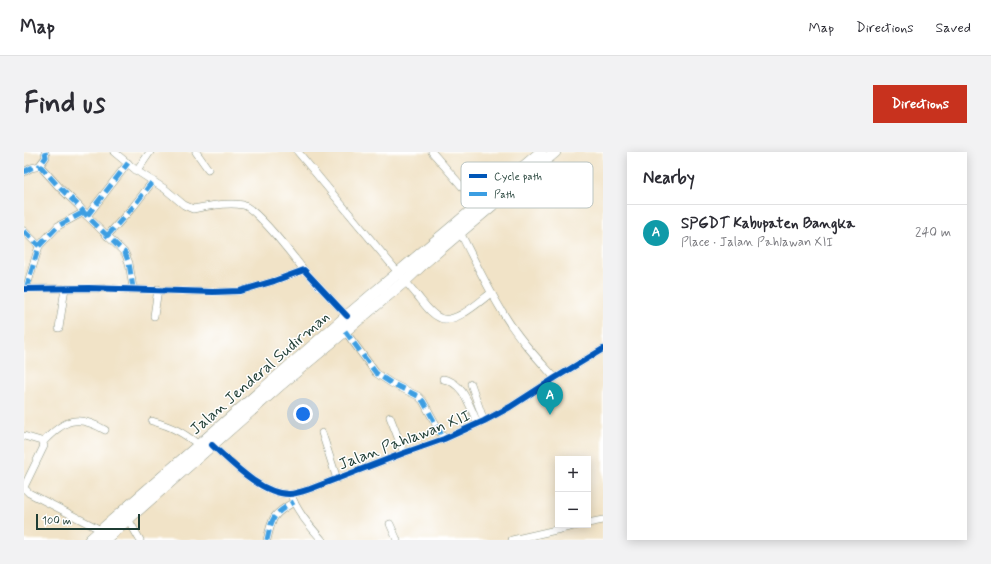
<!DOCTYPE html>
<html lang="en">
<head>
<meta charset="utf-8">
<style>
  body { margin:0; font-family:Mynerve,sans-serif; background:#f2f2f3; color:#2b2b33 }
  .controls { position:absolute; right:12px; bottom:12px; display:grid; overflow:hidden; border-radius:0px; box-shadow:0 2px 10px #0003 }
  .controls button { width:36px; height:36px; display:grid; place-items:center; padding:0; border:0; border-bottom:1px solid #e1e1e2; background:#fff; color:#2b2b33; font:20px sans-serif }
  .scale { position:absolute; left:12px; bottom:10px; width:104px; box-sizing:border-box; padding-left:4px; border:2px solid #1f3d34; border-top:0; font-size:11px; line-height:14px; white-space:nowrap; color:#1f3d34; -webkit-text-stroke:3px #fff; paint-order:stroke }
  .you { position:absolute; left:279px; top:262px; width:14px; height:14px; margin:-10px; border:3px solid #fff; border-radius:50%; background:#1a73e8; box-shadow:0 0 0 6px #1a73e833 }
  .badge { display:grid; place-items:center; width:26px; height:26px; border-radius:50%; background:#c8321e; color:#fff; font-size:13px; font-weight:700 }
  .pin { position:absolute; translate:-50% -33px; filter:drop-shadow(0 1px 2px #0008) }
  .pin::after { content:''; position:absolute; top:21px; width:14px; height:12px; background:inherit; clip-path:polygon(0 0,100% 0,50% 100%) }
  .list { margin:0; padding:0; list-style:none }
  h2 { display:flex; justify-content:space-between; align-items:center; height:52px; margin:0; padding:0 16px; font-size:17px }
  h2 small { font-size:13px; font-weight:400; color:#7c7c81 }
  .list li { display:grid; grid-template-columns:26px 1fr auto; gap:12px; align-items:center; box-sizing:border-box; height:56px; padding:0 16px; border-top:1px solid #e1e1e2 }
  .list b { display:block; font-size:15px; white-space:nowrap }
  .list p { margin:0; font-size:13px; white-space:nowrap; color:#7c7c81 }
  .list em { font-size:13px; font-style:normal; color:#7c7c81 }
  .map { position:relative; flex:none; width:579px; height:388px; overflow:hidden; border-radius:0px }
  header { display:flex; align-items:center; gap:24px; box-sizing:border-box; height:56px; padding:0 20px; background:#fff; border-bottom:1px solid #e1e1e2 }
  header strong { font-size:19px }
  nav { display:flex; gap:22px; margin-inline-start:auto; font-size:14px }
  .intro { display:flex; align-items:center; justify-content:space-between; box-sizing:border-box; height:96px; padding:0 24px }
  h1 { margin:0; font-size:28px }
  .button { padding:10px 18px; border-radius:0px; background:#c8321e; color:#fff; font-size:14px; font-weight:700 }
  main { display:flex; gap:24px; padding:0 24px }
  aside { flex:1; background:#fff; border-radius:0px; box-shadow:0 2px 10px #0003 }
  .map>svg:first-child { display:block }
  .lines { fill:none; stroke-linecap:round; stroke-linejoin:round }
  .minor-casing { stroke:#88907e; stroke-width:8 }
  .trunk-casing { stroke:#88907e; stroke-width:12 }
  .minor { stroke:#fff; stroke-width:7 }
  .trunk { stroke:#fff; stroke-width:11 }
  .quiet { stroke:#3c9ee2; stroke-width:5; stroke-dasharray:10 5; stroke-linecap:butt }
  .cycleway-casing { stroke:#fff; stroke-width:8 }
  .cycleway { stroke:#0057b8; stroke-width:6 }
  .labels { text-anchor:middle; stroke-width:3; stroke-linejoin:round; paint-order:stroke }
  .street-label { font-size:16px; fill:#1f3d34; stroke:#fff }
  .key { fill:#fff; stroke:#bcc5c2; stroke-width:1 }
  .key-label { font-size:11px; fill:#1f3d34 }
</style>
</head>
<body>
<header>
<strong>Map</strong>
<nav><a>Map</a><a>Directions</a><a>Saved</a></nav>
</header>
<div class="intro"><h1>Find us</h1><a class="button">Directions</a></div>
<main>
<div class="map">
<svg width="579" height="388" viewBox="0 0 579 388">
  <rect width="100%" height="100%" fill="#fff"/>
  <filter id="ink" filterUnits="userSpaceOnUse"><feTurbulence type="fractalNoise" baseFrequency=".025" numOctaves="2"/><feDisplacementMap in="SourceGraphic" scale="8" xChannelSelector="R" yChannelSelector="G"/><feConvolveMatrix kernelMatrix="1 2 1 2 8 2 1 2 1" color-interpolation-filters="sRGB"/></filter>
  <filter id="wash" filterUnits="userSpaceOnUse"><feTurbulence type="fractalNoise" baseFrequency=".012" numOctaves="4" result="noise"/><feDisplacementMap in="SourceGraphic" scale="16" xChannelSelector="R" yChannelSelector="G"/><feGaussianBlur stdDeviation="0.9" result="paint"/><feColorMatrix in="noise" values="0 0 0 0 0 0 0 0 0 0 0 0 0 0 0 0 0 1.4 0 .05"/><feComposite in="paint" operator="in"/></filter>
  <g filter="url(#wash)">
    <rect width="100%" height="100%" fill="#f1e3c7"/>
  </g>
  <g filter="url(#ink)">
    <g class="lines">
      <defs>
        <g id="minor">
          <polyline points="21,0 22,5 16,13 17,15 36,36 54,53 63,64 101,101 105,111 109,136"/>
          <path d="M90,0l23,19 28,18 19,16 9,4c14,-3 36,-7 50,-4 14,4 50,51 61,65"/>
          <polyline points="172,0 184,17"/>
          <path d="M274,0l118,142c7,8 14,20 24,24 15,7 40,-17 51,-25"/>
          <polyline points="408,0 454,53"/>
          <polyline points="113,19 126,0"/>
          <polyline points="0,20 7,16 16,14"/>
          <polyline points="63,64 104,11"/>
          <polyline points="0,79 15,94"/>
          <path d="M436,80c14,28 28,57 45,84 14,23 32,42 50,62"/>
          <polyline points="83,84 109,55 129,29"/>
          <polyline points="0,137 65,136 189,140 216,139 250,129 280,118 323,164"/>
          <polyline points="2,137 15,94 34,74 60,60"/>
          <polyline points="130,164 134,137"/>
          <polyline points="35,176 41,136"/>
          <polyline points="321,179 352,221 367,231 394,244 399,249 420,287"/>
          <path d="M419,227c21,3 27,29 35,45"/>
          <polyline points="447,232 460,269"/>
          <polyline points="366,265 380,301"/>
          <path d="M128,269c21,6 30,11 47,24"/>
          <polyline points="298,281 313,327"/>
          <polyline points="0,284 17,289 20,294 1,333 0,336 5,341 77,378"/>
          <path d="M19,290c22,-23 34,-28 62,-12"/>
          <path d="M188,293c20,18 49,49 77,49 7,0 15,-3 21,-5l94,-36 40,-14 40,-18 26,-14 45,-29 48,-29"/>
          <path d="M267,342c5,17 19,32 31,46"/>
          <polyline points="104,367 116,388"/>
          <polyline points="564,371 579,368"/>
          <polyline points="366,372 373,388"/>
          <path d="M243,388c5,-23 6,-26 27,-38"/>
          <polyline points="488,388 554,373"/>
        </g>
        <g id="trunk">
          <polyline points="66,388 323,164 517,0"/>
          <polyline points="80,388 255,234 381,129 401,110 531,0"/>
        </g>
      </defs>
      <use href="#minor" class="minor-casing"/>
      <use href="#trunk" class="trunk-casing"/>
      <use href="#minor" class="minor"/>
      <use href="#trunk" class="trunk"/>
      <g class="quiet">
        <polyline points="21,0 22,5 16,13 17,15 36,36 54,53 63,64 101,101 105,111 109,136"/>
        <polyline points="0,20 7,16 16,14"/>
        <polyline points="63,64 104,11"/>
        <polyline points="0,79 15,94"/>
        <polyline points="83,84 109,55 129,29"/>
        <polyline points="2,137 15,94 34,74 60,60"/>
        <polyline points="321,179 352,221 367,231 394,244 399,249 420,287"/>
        <path d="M243,388c5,-23 6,-26 27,-38"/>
      </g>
      <defs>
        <g id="cycleway">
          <polyline points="0,137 65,136 189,140 216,139 250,129 280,118 323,164"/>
          <path d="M188,293c20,18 49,49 77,49 7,0 15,-3 21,-5l94,-36 40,-14 40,-18 26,-14 45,-29 48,-29"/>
        </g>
      </defs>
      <use href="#cycleway" class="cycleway-casing"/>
      <use href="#cycleway" class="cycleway"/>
    </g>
  </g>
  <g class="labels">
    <g class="street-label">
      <text transform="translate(235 220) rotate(-41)" y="6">Jalan Jenderal Sudirman</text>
      <text transform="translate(380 287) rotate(-21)" y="6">Jalan Pahlawan XII</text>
    </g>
  </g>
  <rect x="437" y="10" width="132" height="46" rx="6" class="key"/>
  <rect x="445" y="22" width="18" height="4" fill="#0057b8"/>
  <rect x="445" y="40" width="18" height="4" fill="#3c9ee2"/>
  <g class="key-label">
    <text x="470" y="28">Cycle path</text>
    <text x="470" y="46">Path</text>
  </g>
</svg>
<div class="controls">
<button>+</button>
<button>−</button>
</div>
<div class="scale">100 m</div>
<div class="you"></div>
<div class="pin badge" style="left:526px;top:263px;background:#0f9aa8">A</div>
</div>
<aside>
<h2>Nearby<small></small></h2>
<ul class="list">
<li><span class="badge" style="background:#0f9aa8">A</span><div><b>SPGDT Kabupaten Bangka</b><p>Place · Jalan Pahlawan XII</p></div><em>240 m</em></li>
</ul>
</aside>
</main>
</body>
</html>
